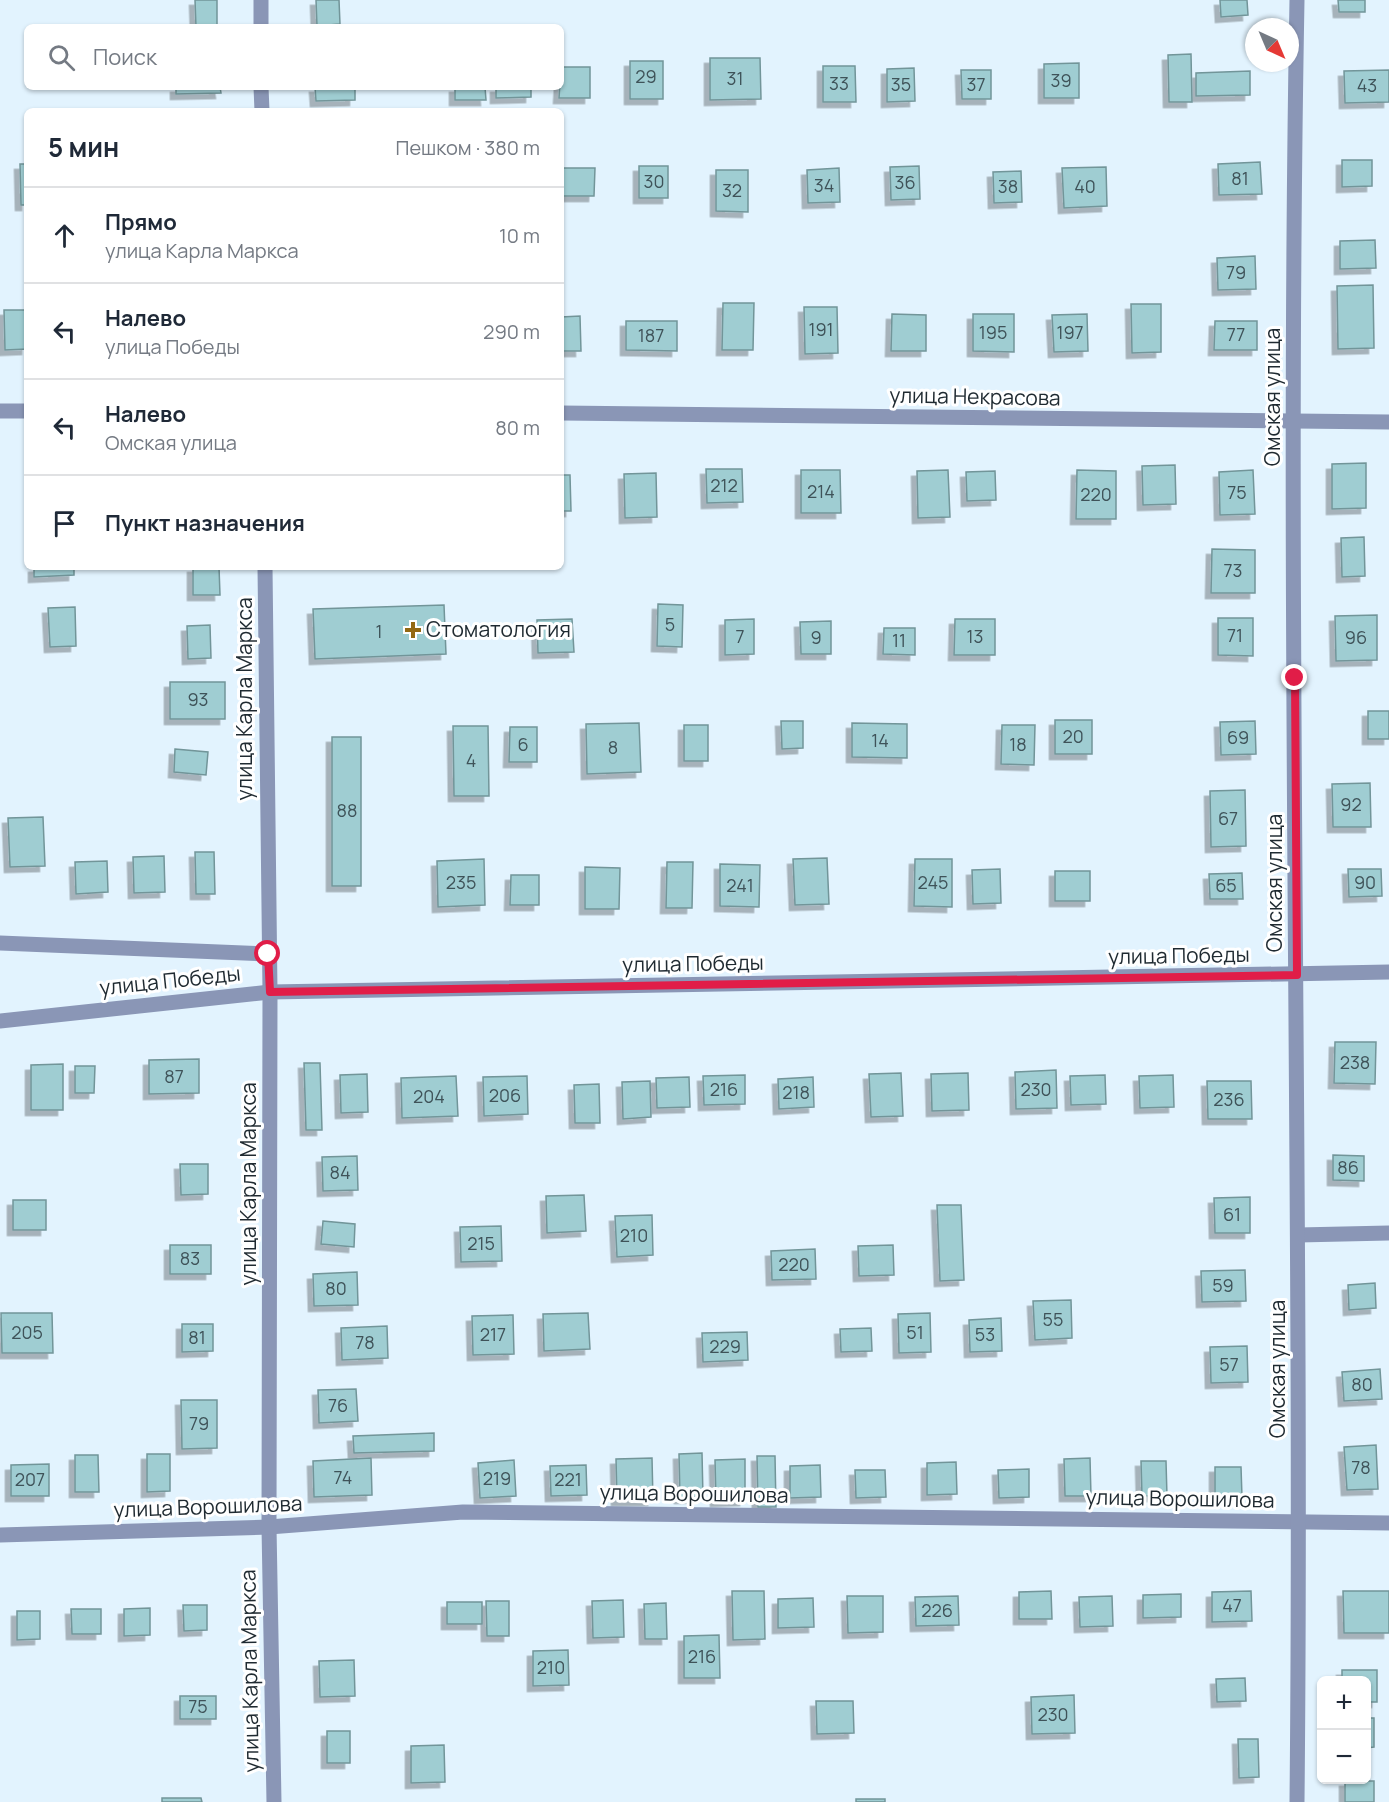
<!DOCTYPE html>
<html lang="ru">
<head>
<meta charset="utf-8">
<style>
  body { margin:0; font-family:Manrope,sans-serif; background:#f2f2f3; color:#1f2937 }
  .controls { position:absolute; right:18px; bottom:18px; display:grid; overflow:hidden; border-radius:9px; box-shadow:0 2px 4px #0004 }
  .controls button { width:54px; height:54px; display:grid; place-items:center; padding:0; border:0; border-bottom:2px solid #e0e1e3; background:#fff; color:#1f2937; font:30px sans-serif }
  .compass { position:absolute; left:1245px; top:18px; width:54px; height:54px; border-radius:50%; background:#fff; box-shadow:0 2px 4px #0004; rotate:136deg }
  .stop { position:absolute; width:18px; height:18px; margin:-14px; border:4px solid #e11d48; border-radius:50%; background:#fff }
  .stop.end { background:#e11d48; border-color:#fff; box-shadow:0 2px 6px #0008 }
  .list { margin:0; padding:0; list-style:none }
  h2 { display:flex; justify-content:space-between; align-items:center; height:78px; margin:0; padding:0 24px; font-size:26px }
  h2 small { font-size:20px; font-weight:400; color:#747a83 }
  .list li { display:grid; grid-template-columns:39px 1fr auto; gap:18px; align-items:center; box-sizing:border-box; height:96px; padding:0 24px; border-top:2px solid #e0e1e3 }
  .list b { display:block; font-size:22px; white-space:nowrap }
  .list p { margin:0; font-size:20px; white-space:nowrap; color:#747a83 }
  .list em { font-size:20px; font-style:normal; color:#747a83 }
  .icon { flex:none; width:33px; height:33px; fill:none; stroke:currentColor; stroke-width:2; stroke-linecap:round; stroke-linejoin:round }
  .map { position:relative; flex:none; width:1389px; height:1802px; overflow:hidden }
  .search { position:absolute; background:#fff; box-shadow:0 2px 4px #0004; left:24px; top:24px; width:540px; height:66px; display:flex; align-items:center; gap:15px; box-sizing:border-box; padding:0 21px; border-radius:9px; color:#747a83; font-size:22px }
  .panel { position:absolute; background:#fff; box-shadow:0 2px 4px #0004; left:24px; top:108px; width:540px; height:462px; border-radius:9px }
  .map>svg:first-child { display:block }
  .building { fill:#9fcdd2; stroke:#729599; stroke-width:1.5; filter:url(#shadow) }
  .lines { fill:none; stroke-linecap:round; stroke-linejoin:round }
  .minor { stroke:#8a96b6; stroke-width:15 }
  .route { stroke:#e11d48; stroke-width:8 }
  .poi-dot { fill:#946813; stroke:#fff; stroke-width:2 }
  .labels { text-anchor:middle; stroke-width:6; stroke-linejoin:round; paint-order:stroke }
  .number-label { font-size:18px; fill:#3f5359 }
  .street-label { font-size:21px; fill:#1f2a31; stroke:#fff }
  .poi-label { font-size:21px; fill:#1f2a31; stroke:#fff; text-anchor:start }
</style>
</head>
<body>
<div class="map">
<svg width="1389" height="1802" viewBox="0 0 1389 1802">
  <defs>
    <filter id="shadow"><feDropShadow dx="-5.5" dy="5.5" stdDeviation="0" flood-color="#0004"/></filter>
  </defs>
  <rect width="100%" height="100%" fill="#e2f3fe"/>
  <g class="building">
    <polygon points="195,0 217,0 217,27 196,27"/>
    <polygon points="316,0 339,0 340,24 317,26"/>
    <polygon points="1220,0 1247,0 1248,15 1221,17"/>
    <polygon points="1338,0 1365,0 1365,12 1339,12"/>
    <polygon points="1191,54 1192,102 1169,102 1168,55"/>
    <polygon points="710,58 760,58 761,99 710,100"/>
    <rect x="630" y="61" width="33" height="38"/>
    <polygon points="1079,63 1079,98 1044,98 1044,64"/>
    <polygon points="823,66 855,66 856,102 823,102"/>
    <polygon points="561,67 590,67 590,98 559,98"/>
    <polygon points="914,68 915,101 887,102 887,69"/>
    <polygon points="961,70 991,70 991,99 962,99"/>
    <polygon points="1389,70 1389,102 1345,103 1344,71"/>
    <polygon points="1250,71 1250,95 1196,96 1196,73"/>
    <polygon points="176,87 220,87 221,93 176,94"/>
    <polygon points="315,87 355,87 355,100 316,101"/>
    <polygon points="455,87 485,87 486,100 455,100"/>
    <polygon points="496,87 531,87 531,97 496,98"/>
    <polygon points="1342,160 1372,160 1372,186 1342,187"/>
    <polygon points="1260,162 1262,194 1219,195 1218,164"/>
    <polygon points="20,164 27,164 27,205 21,205"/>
    <rect x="639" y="166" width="29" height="32"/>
    <polygon points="919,166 920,199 891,200 890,167"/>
    <polygon points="1106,167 1107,206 1064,208 1062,168"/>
    <polygon points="562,168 595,168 594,196 562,196"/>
    <polygon points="839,168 840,202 808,203 807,170"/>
    <polygon points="716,170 748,170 748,212 716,211"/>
    <polygon points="1021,171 1022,202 994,203 993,172"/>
    <polygon points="1375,240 1376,268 1340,269 1340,241"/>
    <polygon points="1255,256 1256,289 1218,290 1217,258"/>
    <polygon points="1373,285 1374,348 1338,349 1337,286"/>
    <polygon points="723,303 754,303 753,350 722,350"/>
    <polygon points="1131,304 1161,304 1161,352 1132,353"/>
    <polygon points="804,307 837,307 838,353 805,354"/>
    <polygon points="4,310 27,310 27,349 5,350"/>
    <polygon points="892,314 926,315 926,351 891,351"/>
    <polygon points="973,314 1014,314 1014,352 973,351"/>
    <polygon points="1087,314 1088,351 1054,352 1052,315"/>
    <polygon points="580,316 581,351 561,351 561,317"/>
    <polygon points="626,321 677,321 677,351 626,350"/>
    <polygon points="1215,321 1257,321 1257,350 1214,350"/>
    <polygon points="1366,463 1366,508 1332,509 1332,464"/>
    <polygon points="1175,465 1176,504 1143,505 1142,466"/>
    <polygon points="706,469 742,469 743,502 707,503"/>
    <polygon points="801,470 840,470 841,513 801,513"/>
    <polygon points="948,470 950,517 918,518 917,471"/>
    <polygon points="1077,470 1116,471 1116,519 1076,519"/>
    <polygon points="1253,470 1255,514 1220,515 1219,472"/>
    <polygon points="995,471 996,500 967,501 966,472"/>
    <polygon points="656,473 657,517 625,518 624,474"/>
    <polygon points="561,475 570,475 571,511 561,511"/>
    <polygon points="1364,537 1365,576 1342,577 1341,538"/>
    <polygon points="1212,549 1255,550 1255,593 1211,593"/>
    <polygon points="34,567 74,567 74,575 34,577"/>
    <polygon points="193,567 219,567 220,595 193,595"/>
    <polygon points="658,604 683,605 682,647 657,646"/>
    <polygon points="444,605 446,654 315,659 313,609"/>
    <polygon points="75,607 76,646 50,647 48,608"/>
    <polygon points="1377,615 1377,660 1336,661 1335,616"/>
    <polygon points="1218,618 1253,618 1253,656 1218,655"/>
    <polygon points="572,619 574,652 538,653 537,620"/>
    <polygon points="754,619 754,654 725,655 725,620"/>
    <polygon points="955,619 995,619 995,655 954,655"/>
    <polygon points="831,621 831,654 801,654 800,622"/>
    <polygon points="210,625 211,658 188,659 187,626"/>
    <polygon points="884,628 915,628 915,655 883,654"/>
    <rect x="170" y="682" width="55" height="37"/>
    <rect x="1368" y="711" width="21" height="28"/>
    <rect x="1055" y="720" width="37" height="34"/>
    <polygon points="781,721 803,721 803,748 782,749"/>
    <polygon points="1255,721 1256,754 1221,755 1220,722"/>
    <polygon points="639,723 641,772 587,774 586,724"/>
    <polygon points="852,723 907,724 907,758 852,757"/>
    <rect x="684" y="725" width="24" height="36"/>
    <polygon points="1002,725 1035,725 1034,765 1001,764"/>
    <polygon points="453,726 488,726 489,796 454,796"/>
    <polygon points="510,727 537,727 537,762 509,762"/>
    <rect x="332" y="737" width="29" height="149"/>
    <polygon points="175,749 208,752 206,775 174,772"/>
    <polygon points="1370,783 1371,827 1333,827 1332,784"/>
    <polygon points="1245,790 1246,846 1211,847 1210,791"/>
    <polygon points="43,817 45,866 10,867 8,818"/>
    <polygon points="195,852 214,852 215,894 196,894"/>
    <polygon points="164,856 165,892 134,893 133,857"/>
    <polygon points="827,858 829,904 795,905 793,859"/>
    <polygon points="484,859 485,905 438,907 437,861"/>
    <polygon points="915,859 952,859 952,907 914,906"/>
    <polygon points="107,861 108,892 76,894 75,862"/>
    <polygon points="667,862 693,862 692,908 666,908"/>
    <polygon points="720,864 760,865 759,907 720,906"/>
    <polygon points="585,867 620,868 619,909 585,909"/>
    <polygon points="1000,869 1001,903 973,904 972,870"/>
    <polygon points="1348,869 1381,869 1382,896 1349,897"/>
    <rect x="1055" y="871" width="35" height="30"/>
    <polygon points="1242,873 1243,899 1210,899 1209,874"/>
    <polygon points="511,875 539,875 539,905 510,905"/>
    <polygon points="1335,1042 1376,1042 1375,1084 1334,1083"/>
    <polygon points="199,1059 199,1093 149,1094 149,1060"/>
    <polygon points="304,1063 320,1063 322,1130 306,1130"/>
    <polygon points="63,1064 63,1110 31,1110 31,1065"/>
    <polygon points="75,1066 95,1066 94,1093 75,1093"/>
    <polygon points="1056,1070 1057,1108 1016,1109 1015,1072"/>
    <polygon points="901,1073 903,1116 871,1117 869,1074"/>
    <polygon points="968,1073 969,1110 932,1111 931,1074"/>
    <polygon points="367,1074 368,1112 341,1113 340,1075"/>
    <polygon points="745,1075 745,1104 704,1105 703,1076"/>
    <polygon points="1105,1075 1106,1104 1071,1105 1070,1076"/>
    <polygon points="1173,1075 1174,1107 1140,1108 1139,1076"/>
    <polygon points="456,1076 458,1116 402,1118 401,1078"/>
    <polygon points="527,1076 528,1114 484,1116 483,1077"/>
    <polygon points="689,1077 690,1107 657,1108 656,1078"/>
    <polygon points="813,1077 814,1107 779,1109 778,1079"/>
    <polygon points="650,1081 651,1117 623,1119 622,1082"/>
    <polygon points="1207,1081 1251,1081 1252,1119 1208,1119"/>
    <polygon points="599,1084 600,1123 575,1123 574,1085"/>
    <polygon points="1333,1155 1364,1156 1364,1181 1333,1180"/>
    <polygon points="357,1156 358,1190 323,1191 322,1157"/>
    <polygon points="180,1164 208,1164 208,1194 181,1195"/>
    <polygon points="584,1195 586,1231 547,1233 546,1196"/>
    <polygon points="1250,1197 1250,1233 1215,1233 1214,1198"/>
    <rect x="13" y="1200" width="33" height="30"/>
    <polygon points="937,1205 961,1205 964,1280 940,1281"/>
    <polygon points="652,1215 653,1255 617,1257 615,1216"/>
    <polygon points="323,1221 355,1224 354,1247 321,1244"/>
    <polygon points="501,1226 502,1261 461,1262 460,1227"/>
    <rect x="170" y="1245" width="41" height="29"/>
    <polygon points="893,1245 894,1275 859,1276 858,1246"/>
    <polygon points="815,1249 816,1279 772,1280 771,1251"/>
    <polygon points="1245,1270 1246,1301 1202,1302 1201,1271"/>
    <polygon points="357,1272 358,1305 314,1306 313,1274"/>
    <polygon points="1375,1283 1376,1308 1349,1310 1348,1285"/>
    <polygon points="1071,1300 1072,1338 1035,1340 1033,1301"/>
    <polygon points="1,1313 52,1313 53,1353 2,1353"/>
    <polygon points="588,1313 590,1349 544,1351 543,1314"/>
    <polygon points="930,1313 931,1352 899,1353 898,1314"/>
    <polygon points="513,1315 514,1354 473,1355 472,1316"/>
    <polygon points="1001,1318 1002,1351 970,1352 969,1320"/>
    <polygon points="182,1324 213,1324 213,1351 182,1352"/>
    <polygon points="387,1326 388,1358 342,1360 341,1328"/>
    <polygon points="871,1328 872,1351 841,1352 840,1329"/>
    <polygon points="747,1332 748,1360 703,1362 702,1333"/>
    <polygon points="1247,1346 1248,1382 1211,1383 1210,1347"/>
    <polygon points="1380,1369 1382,1399 1344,1401 1342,1372"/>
    <polygon points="356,1389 358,1421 319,1423 318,1390"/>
    <polygon points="181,1400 217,1400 217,1448 182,1449"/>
    <polygon points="434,1433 434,1451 354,1453 353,1436"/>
    <polygon points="1376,1445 1378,1489 1347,1490 1344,1447"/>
    <polygon points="702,1453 703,1497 680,1498 679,1454"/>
    <polygon points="147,1454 170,1454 170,1491 147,1492"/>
    <polygon points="75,1455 98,1455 99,1492 75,1492"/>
    <polygon points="757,1456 775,1456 776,1507 758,1507"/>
    <polygon points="371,1458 372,1495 314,1497 313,1461"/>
    <polygon points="652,1458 653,1500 617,1500 616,1459"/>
    <polygon points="1090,1458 1091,1496 1065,1496 1064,1459"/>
    <polygon points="745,1459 745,1500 716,1501 715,1460"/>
    <polygon points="514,1460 516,1496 480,1498 478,1463"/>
    <polygon points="1141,1461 1166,1461 1167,1496 1142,1496"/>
    <polygon points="956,1462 957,1494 927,1495 927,1463"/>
    <polygon points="49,1464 49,1496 11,1496 11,1465"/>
    <polygon points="586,1465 587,1495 551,1496 550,1466"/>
    <polygon points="820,1465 821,1497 790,1498 790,1466"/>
    <polygon points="1215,1467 1241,1467 1242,1497 1215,1498"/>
    <polygon points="1029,1469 1029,1497 999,1498 998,1470"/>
    <polygon points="855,1470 885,1470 886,1497 856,1498"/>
    <polygon points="732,1591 764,1591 765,1639 733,1640"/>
    <polygon points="1051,1591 1052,1619 1019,1619 1019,1592"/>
    <polygon points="1251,1591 1252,1621 1212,1622 1212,1592"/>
    <polygon points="1343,1591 1389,1591 1389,1633 1344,1633"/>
    <polygon points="1181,1594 1181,1617 1143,1618 1143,1595"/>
    <polygon points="847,1596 883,1596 883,1632 848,1633"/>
    <polygon points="958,1596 959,1625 916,1626 915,1597"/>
    <polygon points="1112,1596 1113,1626 1080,1627 1079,1597"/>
    <polygon points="813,1598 814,1627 778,1628 778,1599"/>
    <polygon points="623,1600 624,1637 593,1638 592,1601"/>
    <polygon points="486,1601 509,1601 509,1636 487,1636"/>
    <rect x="447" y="1602" width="35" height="22"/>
    <polygon points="666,1603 667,1639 645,1639 644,1604"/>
    <polygon points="183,1605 207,1605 207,1630 184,1631"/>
    <polygon points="150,1608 150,1635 124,1636 124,1609"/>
    <polygon points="71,1609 101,1609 101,1634 72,1634"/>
    <polygon points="17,1611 40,1611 40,1639 17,1640"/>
    <polygon points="719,1635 720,1678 684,1678 684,1636"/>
    <polygon points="568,1650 569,1685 533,1686 533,1651"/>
    <polygon points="354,1660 355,1696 320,1697 319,1661"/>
    <polygon points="1342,1670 1377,1670 1377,1702 1366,1702 1366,1680 1342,1680"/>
    <polygon points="1245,1678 1246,1701 1217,1702 1216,1679"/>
    <polygon points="1074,1695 1075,1733 1032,1734 1031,1697"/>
    <rect x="180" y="1696" width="36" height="23"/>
    <polygon points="816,1701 853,1701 854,1733 817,1734"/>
    <polygon points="1366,1718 1374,1718 1374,1747 1366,1748"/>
    <rect x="327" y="1731" width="23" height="32"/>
    <polygon points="1238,1739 1258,1739 1259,1777 1239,1778"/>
    <polygon points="444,1745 445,1782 411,1783 411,1746"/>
    <rect x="1345" y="1781" width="29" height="21"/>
    <polygon points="162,1798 201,1798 202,1802 162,1802"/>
    <rect x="856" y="1799" width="29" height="3"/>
  </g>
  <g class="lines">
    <g class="minor">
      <polyline points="261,0 261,27"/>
      <polyline points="261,87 262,111"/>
      <polyline points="0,411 27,411"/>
      <polyline points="561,413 1389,422"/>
      <polyline points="265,567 270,992 269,1527 274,1802"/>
      <polyline points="0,943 268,954"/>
      <polyline points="0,1021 270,992 1389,972"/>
      <polyline points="1298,1235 1389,1233"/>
      <polyline points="0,1535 269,1527 463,1512 1389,1523"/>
      <path d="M1297,1802c6,-601 -11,-1201 0,-1802"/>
    </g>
  </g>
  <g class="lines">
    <polyline class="route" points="268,954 270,992 1297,975 1295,678"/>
  </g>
  <path class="poi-dot" d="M410 621h6v6h6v6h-6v6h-6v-6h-6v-6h6z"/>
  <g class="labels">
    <g class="number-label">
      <text x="646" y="83">29</text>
      <text x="735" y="85">31</text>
      <text x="1061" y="87">39</text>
      <text x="839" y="90">33</text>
      <text x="901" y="91">35</text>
      <text x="976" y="91">37</text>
      <text x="1367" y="92">43</text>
      <text x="1240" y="185">81</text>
      <text x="654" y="188">30</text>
      <text x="905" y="189">36</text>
      <text x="824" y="192">34</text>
      <text x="1008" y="193">38</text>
      <text x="1085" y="193">40</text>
      <text x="732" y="197">32</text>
      <text x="1236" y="279">79</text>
      <text x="821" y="336">191</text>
      <text x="993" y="339">195</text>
      <text x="1070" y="339">197</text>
      <text x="1236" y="341">77</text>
      <text x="651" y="342">187</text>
      <text x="724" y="492">212</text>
      <text x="821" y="498">214</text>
      <text x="1237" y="499">75</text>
      <text x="1096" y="501">220</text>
      <text x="1233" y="577">73</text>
      <text x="670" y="631">5</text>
      <text x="379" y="638">1</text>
      <text x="1235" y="642">71</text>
      <text x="740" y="643">7</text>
      <text x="975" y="643">13</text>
      <text x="816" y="644">9</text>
      <text x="1356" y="644">96</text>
      <text x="899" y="647">11</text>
      <text x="198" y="706">93</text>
      <text x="1073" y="743">20</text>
      <text x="1238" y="744">69</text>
      <text x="880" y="747">14</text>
      <text x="523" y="751">6</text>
      <text x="1018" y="751">18</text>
      <text x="613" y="754">8</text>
      <text x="471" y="767">4</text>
      <text x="1351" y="811">92</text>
      <text x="347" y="817">88</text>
      <text x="1228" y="825">67</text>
      <text x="461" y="889">235</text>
      <text x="933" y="889">245</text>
      <text x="1365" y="889">90</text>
      <text x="740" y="892">241</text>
      <text x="1226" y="892">65</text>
      <text x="1355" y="1069">238</text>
      <text x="174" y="1083">87</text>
      <text x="724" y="1096">216</text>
      <text x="1036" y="1096">230</text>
      <text x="796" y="1099">218</text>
      <text x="505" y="1102">206</text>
      <text x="429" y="1103">204</text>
      <text x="1229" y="1106">236</text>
      <text x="1348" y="1174">86</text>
      <text x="340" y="1179">84</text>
      <text x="1232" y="1221">61</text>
      <text x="634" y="1242">210</text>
      <text x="481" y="1250">215</text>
      <text x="190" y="1265">83</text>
      <text x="794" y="1271">220</text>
      <text x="1223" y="1292">59</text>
      <text x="336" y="1295">80</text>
      <text x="1053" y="1326">55</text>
      <text x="27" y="1339">205</text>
      <text x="915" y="1339">51</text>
      <text x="493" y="1341">217</text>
      <text x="985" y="1341">53</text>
      <text x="197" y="1344">81</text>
      <text x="365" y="1349">78</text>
      <text x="725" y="1353">229</text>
      <text x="1229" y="1371">57</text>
      <text x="1362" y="1391">80</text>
      <text x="338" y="1412">76</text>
      <text x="199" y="1430">79</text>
      <text x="1361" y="1474">78</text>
      <text x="343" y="1484">74</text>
      <text x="497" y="1485">219</text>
      <text x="30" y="1486">207</text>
      <text x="568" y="1486">221</text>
      <text x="1232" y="1612">47</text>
      <text x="937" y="1617">226</text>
      <text x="702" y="1663">216</text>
      <text x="551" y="1674">210</text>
      <text x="198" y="1713">75</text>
      <text x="1053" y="1721">230</text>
    </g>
    <g class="street-label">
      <text transform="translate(975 397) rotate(1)" y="7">улица Некрасова</text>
      <text transform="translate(1273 397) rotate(-90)" y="7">Омская улица</text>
      <text transform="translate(245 699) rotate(-90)" y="7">улица Карла Маркса</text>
      <text transform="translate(1275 883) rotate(-90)" y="7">Омская улица</text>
      <text transform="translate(1179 956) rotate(-1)" y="7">улица Победы</text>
      <text transform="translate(693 964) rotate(-1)" y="7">улица Победы</text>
      <text transform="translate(170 981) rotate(-6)" y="7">улица Победы</text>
      <text transform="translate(249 1184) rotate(-90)" y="7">улица Карла Маркса</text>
      <text transform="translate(1278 1369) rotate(-90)" y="7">Омская улица</text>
      <text transform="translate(694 1494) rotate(1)" y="7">улица Ворошилова</text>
      <text transform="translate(1180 1499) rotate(1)" y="7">улица Ворошилова</text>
      <text transform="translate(208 1507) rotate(-2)" y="7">улица Ворошилова</text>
      <text transform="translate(250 1671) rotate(-91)" y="7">улица Карла Маркса</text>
    </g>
    <g class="poi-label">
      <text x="426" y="637">Стоматология</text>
    </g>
  </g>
</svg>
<div class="controls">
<button>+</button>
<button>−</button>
</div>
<svg class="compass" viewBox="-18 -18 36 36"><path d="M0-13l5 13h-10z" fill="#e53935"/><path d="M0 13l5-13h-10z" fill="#747a83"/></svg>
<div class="stop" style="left:268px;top:954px"></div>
<div class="stop end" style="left:1295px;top:678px"></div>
<div class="search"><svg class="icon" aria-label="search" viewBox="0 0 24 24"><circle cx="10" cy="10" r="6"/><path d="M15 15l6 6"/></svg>Поиск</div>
<section class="panel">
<h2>5 мин<small>Пешком · 380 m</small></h2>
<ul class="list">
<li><svg class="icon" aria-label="ahead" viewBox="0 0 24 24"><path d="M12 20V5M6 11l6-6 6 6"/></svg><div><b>Прямо</b><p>улица Карла Маркса</p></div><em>10 m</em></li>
<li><svg class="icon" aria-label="left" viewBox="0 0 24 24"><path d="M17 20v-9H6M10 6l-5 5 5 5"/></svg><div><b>Налево</b><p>улица Победы</p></div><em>290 m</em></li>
<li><svg class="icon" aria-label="left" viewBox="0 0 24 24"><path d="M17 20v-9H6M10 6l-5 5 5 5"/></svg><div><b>Налево</b><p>Омская улица</p></div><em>80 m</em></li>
<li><svg class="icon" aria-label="arrive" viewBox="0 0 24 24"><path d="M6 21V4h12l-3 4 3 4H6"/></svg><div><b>Пункт назначения</b></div></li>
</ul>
</section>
</div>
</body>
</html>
